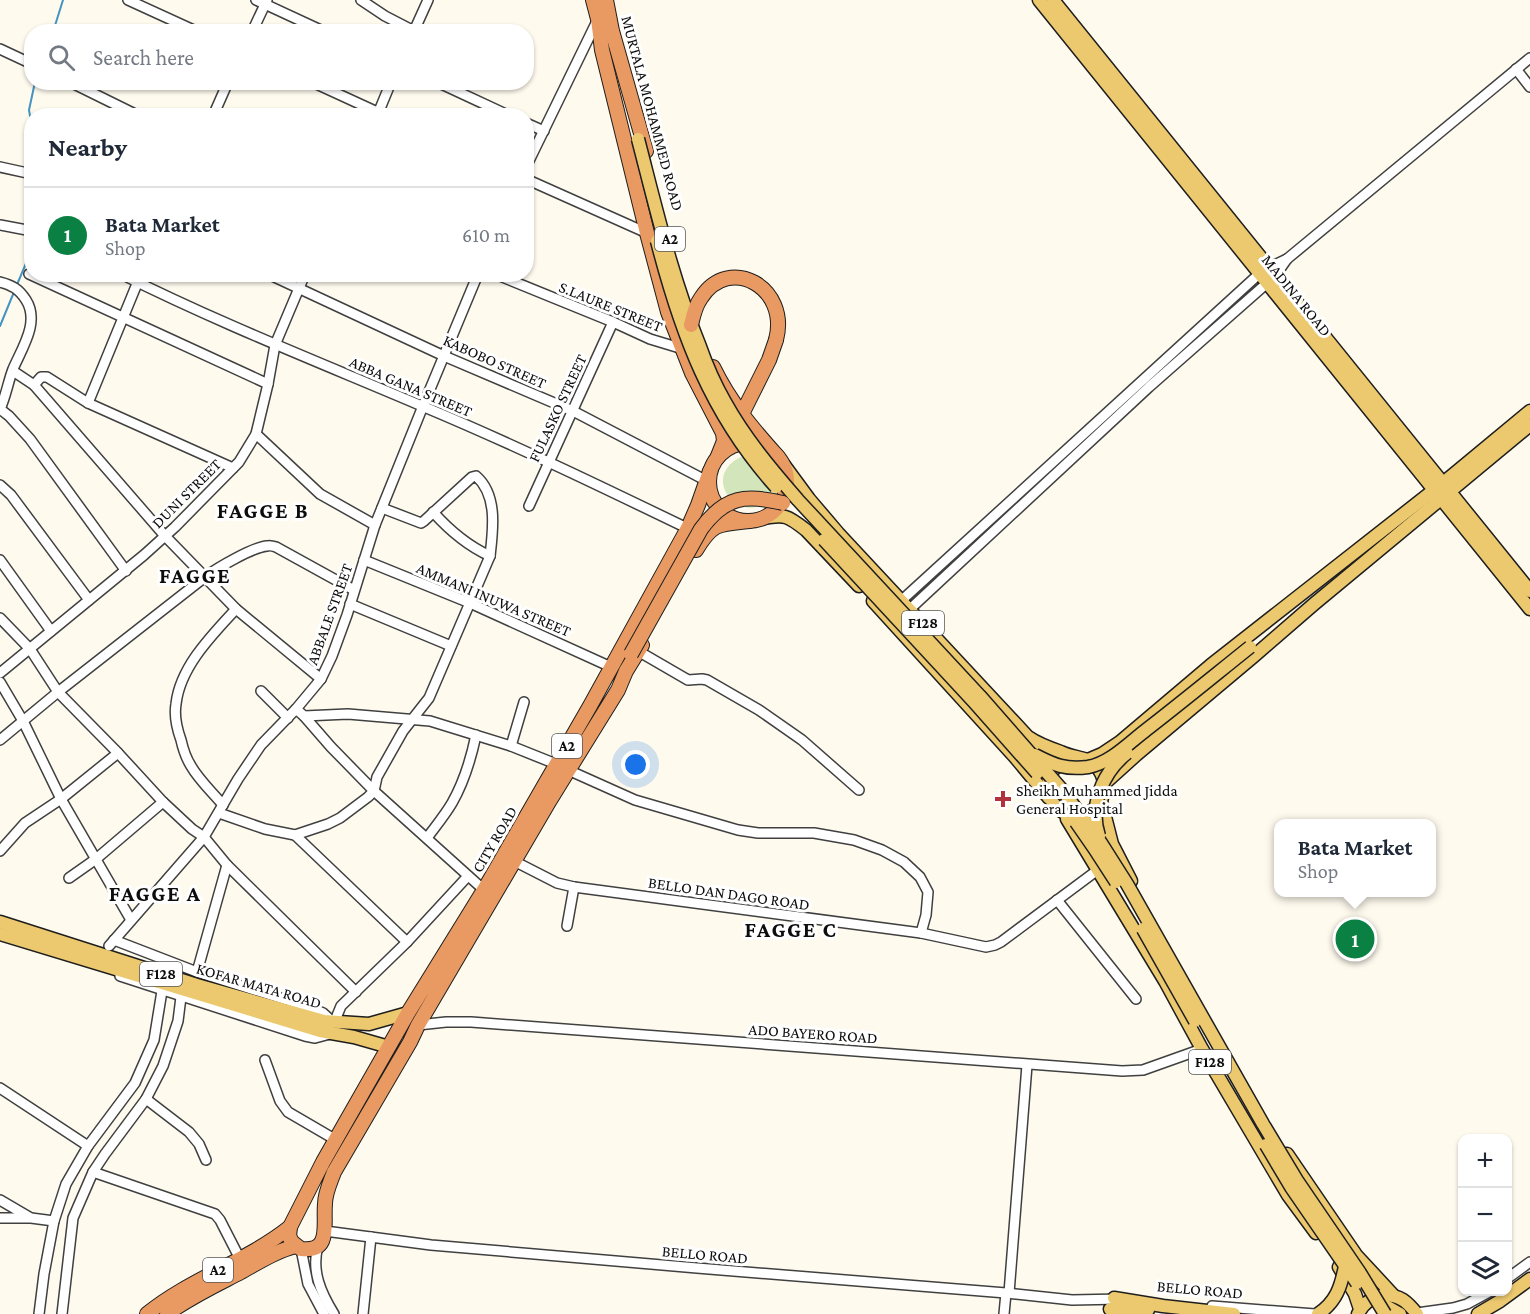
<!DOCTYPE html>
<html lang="en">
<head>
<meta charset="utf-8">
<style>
  body { margin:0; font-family:"Crimson Pro",serif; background:#f2f2f3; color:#1f2937 }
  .controls { position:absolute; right:18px; bottom:18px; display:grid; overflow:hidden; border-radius:12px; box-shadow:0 2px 4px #0004 }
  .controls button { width:54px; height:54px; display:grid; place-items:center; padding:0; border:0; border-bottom:2px solid #e0e1e3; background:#fff; color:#1f2937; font:30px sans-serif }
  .you { position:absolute; left:636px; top:765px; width:21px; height:21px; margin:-15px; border:4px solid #fff; border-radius:50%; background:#1a73e8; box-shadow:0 0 0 9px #1a73e833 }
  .badge { display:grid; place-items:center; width:39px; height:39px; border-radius:50%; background:#0b8043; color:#fff; font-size:20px; font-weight:700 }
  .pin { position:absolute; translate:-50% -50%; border:3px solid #fff; box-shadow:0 2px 6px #0006 }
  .popup { position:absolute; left:1274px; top:819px; width:162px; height:78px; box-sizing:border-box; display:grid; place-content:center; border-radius:12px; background:#fff; filter:drop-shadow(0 2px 4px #0005); font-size:20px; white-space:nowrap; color:#747a83 }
  .popup b { font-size:22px; color:#1f2937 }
  .popup::after { content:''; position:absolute; left:50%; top:100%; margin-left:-12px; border:12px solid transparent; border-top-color:#fff }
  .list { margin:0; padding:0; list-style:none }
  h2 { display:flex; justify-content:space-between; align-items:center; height:78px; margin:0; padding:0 24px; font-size:26px }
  h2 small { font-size:20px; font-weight:400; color:#747a83 }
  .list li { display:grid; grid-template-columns:39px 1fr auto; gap:18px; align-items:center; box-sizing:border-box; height:96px; padding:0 24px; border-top:2px solid #e0e1e3 }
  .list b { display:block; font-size:22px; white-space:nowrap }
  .list p { margin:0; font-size:20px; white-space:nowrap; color:#747a83 }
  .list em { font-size:20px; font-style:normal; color:#747a83 }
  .icon { flex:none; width:33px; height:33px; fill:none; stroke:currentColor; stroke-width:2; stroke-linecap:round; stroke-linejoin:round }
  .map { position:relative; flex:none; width:1530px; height:1314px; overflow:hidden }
  .search { position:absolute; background:#fff; box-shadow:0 2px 4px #0004; left:24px; top:24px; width:510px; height:66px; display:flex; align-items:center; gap:15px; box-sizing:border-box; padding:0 21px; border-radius:24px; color:#747a83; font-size:22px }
  .panel { position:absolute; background:#fff; box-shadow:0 2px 4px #0004; left:24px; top:108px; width:510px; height:174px; border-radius:24px }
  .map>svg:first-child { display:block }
  .green { fill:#d2e5bb }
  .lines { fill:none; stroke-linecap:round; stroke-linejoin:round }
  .stream { stroke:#4494c1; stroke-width:2 }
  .minor-casing { stroke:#404040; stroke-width:12 }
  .major-casing { stroke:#1e1e1e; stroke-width:15 }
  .highway-casing { stroke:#1e1e1e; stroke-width:16 }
  .minor { stroke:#fff; stroke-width:9 }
  .major { stroke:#ecc96f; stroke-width:12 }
  .highway { stroke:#e89a62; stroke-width:14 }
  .major-bridge-casing { stroke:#1e1e1e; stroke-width:15; stroke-linecap:butt }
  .highway-bridge-casing { stroke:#1e1e1e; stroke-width:16; stroke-linecap:butt }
  .major-bridge { stroke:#ecc96f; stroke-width:12 }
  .highway-bridge { stroke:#e89a62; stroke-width:14 }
  .poi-dot { fill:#b1313c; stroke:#fff; stroke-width:2 }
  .labels { text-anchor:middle; stroke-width:6; stroke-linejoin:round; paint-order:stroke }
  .shield { fill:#fff; stroke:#565656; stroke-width:1.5 }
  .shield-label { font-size:15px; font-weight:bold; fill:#0d0d0d }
  .street-label { font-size:16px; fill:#0d0d0d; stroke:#fff }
  .poi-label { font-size:16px; fill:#0d0d0d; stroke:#fff; text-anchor:start }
  .district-label { font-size:22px; font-weight:bold; letter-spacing:1.5px; fill:#0d0d0d; stroke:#fff }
</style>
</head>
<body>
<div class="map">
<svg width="1530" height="1314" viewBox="0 0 1530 1314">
  <rect width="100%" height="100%" fill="#fefaee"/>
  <path class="green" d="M743,456l32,30c-21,54 -84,-7 -32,-30z"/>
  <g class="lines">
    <g class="stream">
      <polyline points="53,32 63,0"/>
      <polyline points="32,127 29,110 35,82"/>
      <polyline points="16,287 32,249"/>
      <polyline points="0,326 14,292"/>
    </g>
    <defs>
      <g id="minor">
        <polyline points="128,0 198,32"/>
        <polyline points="256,0 325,32"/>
        <polyline points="361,0 385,16 414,31 428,0"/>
        <polyline points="252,32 267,0"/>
        <polyline points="0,49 32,64"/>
        <polyline points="1516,69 1530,87"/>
        <polyline points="70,82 139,116"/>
        <polyline points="312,82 386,116"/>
        <polyline points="437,82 510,116"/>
        <polyline points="213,116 228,82"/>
        <polyline points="377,116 391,82"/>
        <polyline points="526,123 544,131"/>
        <polyline points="0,167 32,174"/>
        <polyline points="526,167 597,21"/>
        <polyline points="526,179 647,233"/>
        <polyline points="0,225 32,231"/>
        <polyline points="1287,259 1530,58"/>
        <polyline points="29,274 268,384"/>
        <path d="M121,274c98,49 200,89 301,132 91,38 180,81 269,124"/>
        <polyline points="268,274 444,356 573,411 707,481"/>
        <polyline points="495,274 613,322 650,339 683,349"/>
        <path d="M0,282c12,3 19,7 26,18 14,22 -4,48 -13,69 -5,13 -7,27 -13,40"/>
        <polyline points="13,371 34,385 165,536 236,609 321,679"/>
        <polyline points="34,385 41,377 47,377 88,403 233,468"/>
        <polyline points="88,403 141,274"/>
        <polyline points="0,409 9,416 30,439 126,571"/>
        <polyline points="256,434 320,494 375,525"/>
        <polyline points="0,485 11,495 89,600"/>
        <polyline points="529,506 613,322"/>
        <path d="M433,512c17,19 35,34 57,44"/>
        <polyline points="0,560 51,631"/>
        <polyline points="364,560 470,603 611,667"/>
        <polyline points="902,600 1259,274 1268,268 1287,259 1275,276 1149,387 910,609"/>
        <polyline points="350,604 451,646"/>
        <polyline points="0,618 30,649 58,692 118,753 163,802 192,829 204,837 227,865 356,992"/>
        <polyline points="638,651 688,680 702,679 707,680 759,710 802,740 859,790"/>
        <polyline points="0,673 144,555 175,527 239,462 256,434 268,384 275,345 305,274"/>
        <polyline points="0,682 23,721 61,799 131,920"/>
        <polyline points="261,691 288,718"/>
        <polyline points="296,709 304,716 331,747 374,791 484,890"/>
        <polyline points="304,716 348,714 430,721 511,746 556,764"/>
        <path d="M0,740l58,-48 147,-115c12,-9 48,-30 62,-31 3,-1 6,0 9,1l78,43"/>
        <polyline points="511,746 524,702"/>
        <polyline points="568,770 635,800 738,830 758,833 814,833 854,840 882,850 904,862 920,877 928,892 926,915 921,933"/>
        <path d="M223,805c-11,-13 -24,-25 -32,-39 -5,-8 -8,-17 -10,-26 -4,-11 -7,-24 -5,-36 4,-37 36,-69 60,-95"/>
        <path d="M219,813l46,16 30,6 33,-11 12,-6 28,-21 6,-6 3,-14 26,-46 26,-33 61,-142c3,-26 8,-61 -14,-80l-4,1 -48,44 -3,2 -39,-15"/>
        <polyline points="295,835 407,942"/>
        <path d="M427,838c8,-11 18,-23 25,-35 12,-21 19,-44 24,-68"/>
        <polyline points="0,851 25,823 61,799 118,753"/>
        <polyline points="514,861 557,883 574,887 921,933 986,947 995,945 1001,942 1099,869"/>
        <polyline points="69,878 96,859 163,802"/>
        <polyline points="1057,900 1136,999"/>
        <polyline points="567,926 574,887"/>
        <polyline points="114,940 197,972 309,1007 323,1013 334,1023 341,1006 407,942 468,876"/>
        <polyline points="109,946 204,837 238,779 261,745 296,709 321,679 332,656 347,615 375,525 423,406 478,274"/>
        <polyline points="197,972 227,865"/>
        <polyline points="120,976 305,1036 315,1038 330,1034"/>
        <polyline points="418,1025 446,1022 471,1022 1122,1071 1143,1070 1202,1049"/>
        <polyline points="265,1060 280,1101 288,1112 336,1140"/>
        <polyline points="0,1088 88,1146"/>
        <polyline points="146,1099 189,1132 199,1144 206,1160"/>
        <polyline points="93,1172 215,1214 220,1220 240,1259"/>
        <polyline points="0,1200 29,1217"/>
        <polyline points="0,1218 31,1218 54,1221"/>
        <polyline points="325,1231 431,1245 697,1268 1006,1293 1072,1300 1121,1299"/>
        <path d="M318,1246c-7,25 3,47 16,68"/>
        <polyline points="301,1249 308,1284 324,1314"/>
        <polyline points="1508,1278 1530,1262"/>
        <polyline points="1009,1293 1027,1065"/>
        <polyline points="1212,1306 1315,1314"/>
        <polyline points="1417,1313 1453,1308 1467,1304 1489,1292"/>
        <polyline points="39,1314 44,1274 54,1221 66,1184 88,1146 135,1083 154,1040 162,991"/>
        <polyline points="62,1314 73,1218 93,1172 105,1154 146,1099 163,1066 178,1021 181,997"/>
        <polyline points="363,1314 371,1237"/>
        <polyline points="1004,1314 1006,1293"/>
      </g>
      <g id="major">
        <polyline points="1039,0 1530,609"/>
        <polyline points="1053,0 1530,591"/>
        <path d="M784,465l25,34 29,34 190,204c10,7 21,11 33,15 8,4 18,5 26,8 14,6 20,21 16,35 -3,9 -9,16 -18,19 -40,11 -55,-53 -6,-56"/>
        <path d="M763,518c23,-4 25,-2 43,12l53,56"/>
        <polyline points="873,601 1015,757 1049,798"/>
        <polyline points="1088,760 1102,754 1120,742 1211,665 1443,483 1530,411"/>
        <polyline points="1105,783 1136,755 1254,656 1314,604 1530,425"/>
        <polyline points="1101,801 1112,844 1131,881"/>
        <polyline points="1067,819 1165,981 1202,1049 1288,1195 1316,1233"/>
        <polyline points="0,922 197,985 324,1021 369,1024 408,1013"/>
        <polyline points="0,934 320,1031 354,1037 389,1047"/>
        <polyline points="1287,1154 1356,1255 1394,1296"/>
        <polyline points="1339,1267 1355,1294 1360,1309"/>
        <polyline points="1114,1298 1163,1306 1234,1314"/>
        <polyline points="1377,1301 1400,1314"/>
        <polyline points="1110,1309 1148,1310"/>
        <path d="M1358,1314c8,-17 28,-24 45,-14 6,4 10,9 14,14"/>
        <polyline points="1478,1314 1500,1301 1530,1279"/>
      </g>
      <g id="highway">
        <polyline points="593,0 598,19 602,50 647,233 668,312 692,373 723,433 724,441 718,456"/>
        <polyline points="606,0 612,31 646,151"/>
        <path d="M713,367c17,35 39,61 65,90"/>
        <polyline points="739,420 769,360 776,340"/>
        <circle cx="748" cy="482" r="39"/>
        <path d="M696,550c17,-28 23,-26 54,-29"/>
        <path d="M642,645l-16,26 -8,19 -68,110 -132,225 -8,17 -76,130c-4,11 -9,21 -9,32 -2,20 7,49 -24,45l-9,-7 -3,-6 1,-9 33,-65 85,-149 76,-123 106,-184 98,-178 10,-23 12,-34"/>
        <path d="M147,1314c43,-35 99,-52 143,-87"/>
        <path d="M167,1314c23,-17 49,-29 74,-42 18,-10 35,-21 55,-26"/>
      </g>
    </defs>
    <use href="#minor" class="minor-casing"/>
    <use href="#major" class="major-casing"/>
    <use href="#highway" class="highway-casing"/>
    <use href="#minor" class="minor"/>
    <use href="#major" class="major"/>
    <use href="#highway" class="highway"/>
    <defs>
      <g id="major-bridge">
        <path d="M638,139c18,69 34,139 61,205 7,20 15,39 26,58 20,36 46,67 73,98l182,196 49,56 34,39 38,52 26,41 136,240 35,58 62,91 25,41"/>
        <path d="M657,241c24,93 54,174 119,246"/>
        <polyline points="824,540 974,702 1037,773"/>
        <path d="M1035,755c19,10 31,15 53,12 22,-4 41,-24 58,-37 35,-27 69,-55 104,-83"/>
        <polyline points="1076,822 1094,848 1116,882"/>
        <path d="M1099,836c-10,-30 3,-63 28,-83"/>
        <polyline points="1143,929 1195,1021"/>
        <polyline points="1266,1145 1291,1187 1357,1283"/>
        <path d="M1318,1314c18,-12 23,-27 27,-48"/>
      </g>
      <g id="highway-bridge">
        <path d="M691,325c2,-9 4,-19 10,-27 28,-44 89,-11 75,42"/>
        <path d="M631,654l70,-125c24,-33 45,-35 82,-26"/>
      </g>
    </defs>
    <use href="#major-bridge" class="major-bridge-casing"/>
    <use href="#highway-bridge" class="highway-bridge-casing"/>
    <use href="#major-bridge" class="major-bridge"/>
    <use href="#highway-bridge" class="highway-bridge"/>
  </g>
  <path class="poi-dot" d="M1000 790h6v6h6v6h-6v6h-6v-6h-6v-6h6z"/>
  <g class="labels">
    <g class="shield">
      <rect x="655" y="227" width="30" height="24" rx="4.5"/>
      <rect x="902" y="611" width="42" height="24" rx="4.5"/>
      <rect x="552" y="734" width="30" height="24" rx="4.5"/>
      <rect x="140" y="962" width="42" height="24" rx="4.5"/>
      <rect x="1189" y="1050" width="42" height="24" rx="4.5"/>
      <rect x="203" y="1258" width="30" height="24" rx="4.5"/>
    </g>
    <g class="shield-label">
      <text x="670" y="244">A2</text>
      <text x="923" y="628">F128</text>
      <text x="567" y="751">A2</text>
      <text x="161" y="979">F128</text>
      <text x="1210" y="1067">F128</text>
      <text x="218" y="1275">A2</text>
    </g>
    <g class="street-label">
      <text transform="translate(653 113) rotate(75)" y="6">MURTALA MOHAMMED ROAD</text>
      <text transform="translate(1297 295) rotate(51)" y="6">MADINA ROAD</text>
      <text transform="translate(611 306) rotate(22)" y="6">S.LAURE STREET</text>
      <text transform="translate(495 361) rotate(24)" y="6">KABOBO STREET</text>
      <text transform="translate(411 386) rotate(23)" y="6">ABBA GANA STREET</text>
      <text transform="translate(557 408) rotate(-65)" y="6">FULASKO STREET</text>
      <text transform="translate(186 493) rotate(-45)" y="6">DUNI STREET</text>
      <text transform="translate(494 599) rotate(23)" y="6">AMMANI INUWA STREET</text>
      <text transform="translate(329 614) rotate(-70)" y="6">ABBALE STREET</text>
      <text transform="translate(494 839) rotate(-60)" y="6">CITY ROAD</text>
      <text transform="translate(729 893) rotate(8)" y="6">BELLO DAN DAGO ROAD</text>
      <text transform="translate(259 985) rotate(16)" y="6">KOFAR MATA ROAD</text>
      <text transform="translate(813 1033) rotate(4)" y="6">ADO BAYERO ROAD</text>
      <text transform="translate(705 1254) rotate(5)" y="6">BELLO ROAD</text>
      <text transform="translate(1200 1289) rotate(5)" y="6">BELLO ROAD</text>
    </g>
    <g class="poi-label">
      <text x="1016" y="796">Sheikh Muhammed Jidda<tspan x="1016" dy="18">General Hospital</tspan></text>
    </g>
    <g class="district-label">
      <text x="263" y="518">FAGGE B</text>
      <text x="195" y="583">FAGGE</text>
      <text x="155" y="901">FAGGE A</text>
      <text x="791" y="937">FAGGE C</text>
    </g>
  </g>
</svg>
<div class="controls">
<button>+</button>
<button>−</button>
<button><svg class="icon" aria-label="layers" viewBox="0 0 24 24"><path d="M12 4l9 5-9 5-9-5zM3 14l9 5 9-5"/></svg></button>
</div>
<div class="you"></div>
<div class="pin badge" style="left:1355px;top:939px">1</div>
<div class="popup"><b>Bata Market</b>Shop</div>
<div class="search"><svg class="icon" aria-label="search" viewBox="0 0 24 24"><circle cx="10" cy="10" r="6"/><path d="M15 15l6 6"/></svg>Search here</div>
<section class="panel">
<h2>Nearby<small></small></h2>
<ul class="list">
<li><span class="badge">1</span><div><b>Bata Market</b><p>Shop</p></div><em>610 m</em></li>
</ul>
</section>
</div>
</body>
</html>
